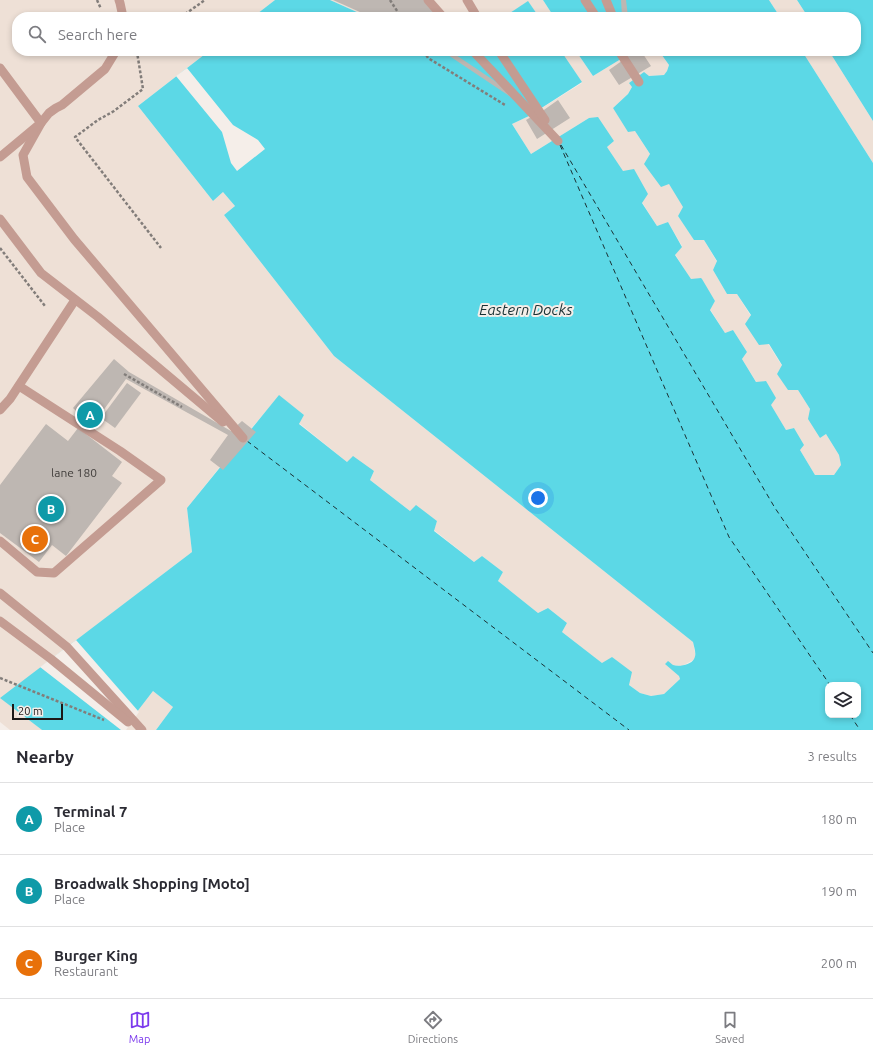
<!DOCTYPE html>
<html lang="en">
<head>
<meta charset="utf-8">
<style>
  body { margin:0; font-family:Ubuntu,sans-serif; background:#f2f2f3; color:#2b2b33 }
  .controls { position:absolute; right:12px; bottom:12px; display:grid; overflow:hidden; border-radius:8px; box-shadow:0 2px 6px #0003 }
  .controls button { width:36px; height:36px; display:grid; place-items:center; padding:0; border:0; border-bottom:1px solid #e1e1e2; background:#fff; color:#2b2b33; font:20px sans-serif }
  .scale { position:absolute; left:12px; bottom:10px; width:51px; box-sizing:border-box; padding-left:4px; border:2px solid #1c1918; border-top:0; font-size:11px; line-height:14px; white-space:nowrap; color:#1c1918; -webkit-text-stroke:3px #f5eee9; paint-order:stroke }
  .you { position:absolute; left:538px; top:498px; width:14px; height:14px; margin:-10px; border:3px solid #fff; border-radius:50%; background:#1a73e8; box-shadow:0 0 0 6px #1a73e833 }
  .badge { display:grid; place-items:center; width:26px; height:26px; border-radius:50%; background:#7c3aed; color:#fff; font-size:13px; font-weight:700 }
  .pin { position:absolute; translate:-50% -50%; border:2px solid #fff; box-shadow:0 1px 4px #0006 }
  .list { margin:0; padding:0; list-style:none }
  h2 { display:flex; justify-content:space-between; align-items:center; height:52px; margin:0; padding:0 16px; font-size:17px }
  h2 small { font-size:13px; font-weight:400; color:#7c7c81 }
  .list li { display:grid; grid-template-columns:26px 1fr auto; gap:12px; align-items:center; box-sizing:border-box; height:72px; padding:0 16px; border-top:1px solid #e1e1e2 }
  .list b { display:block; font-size:15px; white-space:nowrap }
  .list p { margin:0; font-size:13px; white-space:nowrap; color:#7c7c81 }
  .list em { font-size:13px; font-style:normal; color:#7c7c81 }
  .icon { flex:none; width:22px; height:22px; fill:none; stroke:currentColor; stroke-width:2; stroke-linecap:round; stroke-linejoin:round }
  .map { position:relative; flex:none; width:873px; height:730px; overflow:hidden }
  .search { position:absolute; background:#fff; box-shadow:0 2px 6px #0003; left:12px; right:12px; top:12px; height:44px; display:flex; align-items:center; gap:10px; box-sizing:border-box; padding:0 14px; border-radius:16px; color:#7c7c81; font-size:15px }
  .sheet { height:268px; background:#fff }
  nav { display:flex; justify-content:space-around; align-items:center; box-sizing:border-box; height:56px; border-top:1px solid #e1e1e2; background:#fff; font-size:11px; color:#7c7c81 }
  nav a { display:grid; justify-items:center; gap:2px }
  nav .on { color:#7c3aed }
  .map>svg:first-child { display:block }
  .built { fill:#eee0d6 }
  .water { fill:#5cd8e6; fill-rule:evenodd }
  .pier { fill:#f5eee9 }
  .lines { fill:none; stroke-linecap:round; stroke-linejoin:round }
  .ferry { stroke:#1b3134; stroke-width:1; stroke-dasharray:5 4; stroke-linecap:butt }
  .building { fill:#beb7b2 }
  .path { stroke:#827d7a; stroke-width:2.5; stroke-dasharray:3 2; stroke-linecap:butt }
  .service { stroke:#c49c92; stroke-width:9 }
  .labels { text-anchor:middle; stroke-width:4; stroke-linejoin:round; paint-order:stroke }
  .number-label { font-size:12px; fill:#44403e }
  .water-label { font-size:15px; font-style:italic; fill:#1b3134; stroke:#f5eee9 }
</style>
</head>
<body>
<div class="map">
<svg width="873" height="730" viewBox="0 0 873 730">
  <rect width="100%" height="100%" fill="#f5eee9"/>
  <g class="built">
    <polygon points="0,0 275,0 253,17 17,17 17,51 209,51 138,106 213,201 223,192 235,206 224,215 334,356 693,642 695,653 695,658 693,660 682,666 674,665 680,679 664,694 651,696 640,693 628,684 612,657 603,664 562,632 567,623 548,608 538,613 498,581 503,572 482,556 474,562 434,530 437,521 416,506 410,511 370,480 374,471 347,462 299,423 304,415 279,396 243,438 187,508 192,552 1,698 42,730 10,730 0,722"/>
    <polygon points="330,0 543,0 554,17 539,17 528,2 504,17 368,17"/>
    <polygon points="769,0 797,0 808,17 780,17"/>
    <polygon points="561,51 576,51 593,76 634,51 659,51 669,65 667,71 664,75 649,76 632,87 628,94 613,108 635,131 684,207 678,216 694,239 704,240 717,262 713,270 727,294 737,294 782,366 777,374 798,390 810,409 820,438 826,434 839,455 841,465 834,475 815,475 800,450 794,428 786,430 742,359 747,352 733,330 725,333 710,309 715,301 700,278 691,280 675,254 682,246 668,222 657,226 642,202 648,194 623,172 607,147 614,141 589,118 531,154 512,124 529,116 582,83"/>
    <polygon points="802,51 829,51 873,121 873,163"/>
    <polygon points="153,691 173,707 156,730 123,730"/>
  </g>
  <g class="water">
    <polygon points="275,0 330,0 368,17 253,17"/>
    <polygon points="543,0 769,0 780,17 554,17"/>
    <polygon points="797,0 873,0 873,121 829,51 856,51 856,17 808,17"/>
    <polygon points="528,1 539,17 504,17"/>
    <path d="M209,51h236l3,1 3,-1h110l21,31 -53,34 -17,8 19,30 58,-36 9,-1 16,24 -7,6 16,24 11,-2 14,25 -6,9 15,23 11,-4 14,25 -7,8 16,24 10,-1 1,1 13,22 -5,9 15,23 8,-3 14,22 -5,7 14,23 10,-1 10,17 -5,7 15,25 8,-2 10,17 -4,5 15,25h19l7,-10 -2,-10 -13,-21 -6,4 -12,-19 2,-10 -12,-19h-10l-11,-16 5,-9 -13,-21 -10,1 -14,-21 6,-9 -14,-21h-10l-14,-24 4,-9 -13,-21h-10l-16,-24 5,-9 -14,-23 -8,3 -17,-23 6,-10 -15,-23 -7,1 -15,-24 15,-14 4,-7 -3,-4 15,-11 5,4 15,-1 3,-4 2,-6 -10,-14h143l71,112v567h-717l17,-23 -20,-16 -30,39h-81l-42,-32 192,-146 -5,-44 92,-113 25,20 -5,9 48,38 6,-6 21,15 -4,9 40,31 6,-6 21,16 -3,10 40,31 8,-6 21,16 -5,9 40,32 10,-5 19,15 -5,9 40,31 10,-6 20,15 -3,13 11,8 11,3 13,-2 16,-15 -1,-3 -14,-12 3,-3c2,1 3,3 5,4 6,2 18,0 21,-6 3,-5 0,-12 -1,-17l-359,-286 -110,-141 11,-9 -12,-14 -10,9 -75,-95zM828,685h30v30h-30z"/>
    <polygon points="576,51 634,51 593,76"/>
  </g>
  <g class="pier">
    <polygon points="187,68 233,125 258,140 265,149 237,171 231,163 222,132 176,76"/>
    <polygon points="76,640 139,712 126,730 121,730 40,667"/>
  </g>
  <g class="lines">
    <g class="ferry">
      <polyline points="560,145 729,537 830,685"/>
      <polyline points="561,145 775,508 873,653"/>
      <polyline points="247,441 629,730"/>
      <polyline points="850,715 860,730"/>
    </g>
  </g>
  <g class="building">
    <polygon points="333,0 427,0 437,17 371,17"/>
    <polygon points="621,0 626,0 628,17 622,17"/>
    <polygon points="442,51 450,51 541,112 558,100 570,118 537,139 526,120 536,114"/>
    <polygon points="625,51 631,51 631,55 639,51 641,51 651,66 619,85 609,70 626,58"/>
    <polygon points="114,359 129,372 231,431 242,421 256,432 223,470 210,460 228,435 126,379 92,426 73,408"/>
    <polygon points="127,383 141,393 115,428 101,418"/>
    <polygon points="46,424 68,441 78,428 122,462 112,476 122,483 66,556 52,545 39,562 0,533 0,485"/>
  </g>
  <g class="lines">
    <g class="path">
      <polyline points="97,0 101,9"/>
      <polyline points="390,0 401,17"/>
      <polyline points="181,17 205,0"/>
      <polyline points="138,51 137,52 143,89 114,111 98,120 75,137 161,248"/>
      <polyline points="424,51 428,58 505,105"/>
      <polyline points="0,248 45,306"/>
      <polyline points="124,374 182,407"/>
      <polyline points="0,678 104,720"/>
    </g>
    <g class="service">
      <polyline points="119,0 120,3 123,17"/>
      <polyline points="428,0 443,17"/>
      <polyline points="467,0 477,17"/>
      <polyline points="585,0 596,17"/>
      <polyline points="606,0 613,17"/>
      <polyline points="473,51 558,141"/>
      <polyline points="499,51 545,120"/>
      <polyline points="619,51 639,82"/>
      <polyline points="0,68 41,123 23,155 27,177 74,239 243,438"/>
      <polyline points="0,157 41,123 49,113 56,108 62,105 105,69 116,51"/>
      <polyline points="0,219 41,273 98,317 223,422"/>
      <polyline points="0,410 10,399 75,300"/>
      <polyline points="0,541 37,572 54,573 161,480 120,451 19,386"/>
      <polyline points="0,593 67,647 142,730"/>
      <polyline points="0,621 51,659 128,722"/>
    </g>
  </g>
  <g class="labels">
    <g class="number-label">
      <text x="74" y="477">lane 180</text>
    </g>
    <g class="water-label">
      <text x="526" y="315">Eastern Docks</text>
    </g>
  </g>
</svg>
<div class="controls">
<button><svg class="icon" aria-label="layers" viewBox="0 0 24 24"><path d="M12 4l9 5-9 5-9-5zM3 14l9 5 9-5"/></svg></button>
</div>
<div class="scale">20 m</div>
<div class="you"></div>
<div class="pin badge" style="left:90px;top:415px;background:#0f9aa8">A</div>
<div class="pin badge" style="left:51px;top:509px;background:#0f9aa8">B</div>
<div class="pin badge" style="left:35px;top:539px;background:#e8710a">C</div>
<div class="search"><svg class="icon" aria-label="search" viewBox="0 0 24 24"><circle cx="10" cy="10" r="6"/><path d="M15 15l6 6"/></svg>Search here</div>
</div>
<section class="sheet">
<h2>Nearby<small>3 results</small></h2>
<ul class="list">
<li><span class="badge" style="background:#0f9aa8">A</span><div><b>Terminal 7</b><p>Place</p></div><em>180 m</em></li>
<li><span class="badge" style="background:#0f9aa8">B</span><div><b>Broadwalk Shopping [Moto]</b><p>Place</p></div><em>190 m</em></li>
<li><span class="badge" style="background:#e8710a">C</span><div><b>Burger King</b><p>Restaurant</p></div><em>200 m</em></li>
</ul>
</section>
<nav>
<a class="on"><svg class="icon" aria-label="map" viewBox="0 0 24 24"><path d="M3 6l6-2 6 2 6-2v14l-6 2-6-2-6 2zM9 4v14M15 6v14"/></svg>Map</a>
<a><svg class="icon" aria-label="directions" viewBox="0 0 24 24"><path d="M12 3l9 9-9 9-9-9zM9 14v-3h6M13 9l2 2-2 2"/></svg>Directions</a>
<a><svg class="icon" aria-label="saved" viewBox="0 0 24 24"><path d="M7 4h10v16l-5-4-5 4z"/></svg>Saved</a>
</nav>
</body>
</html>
